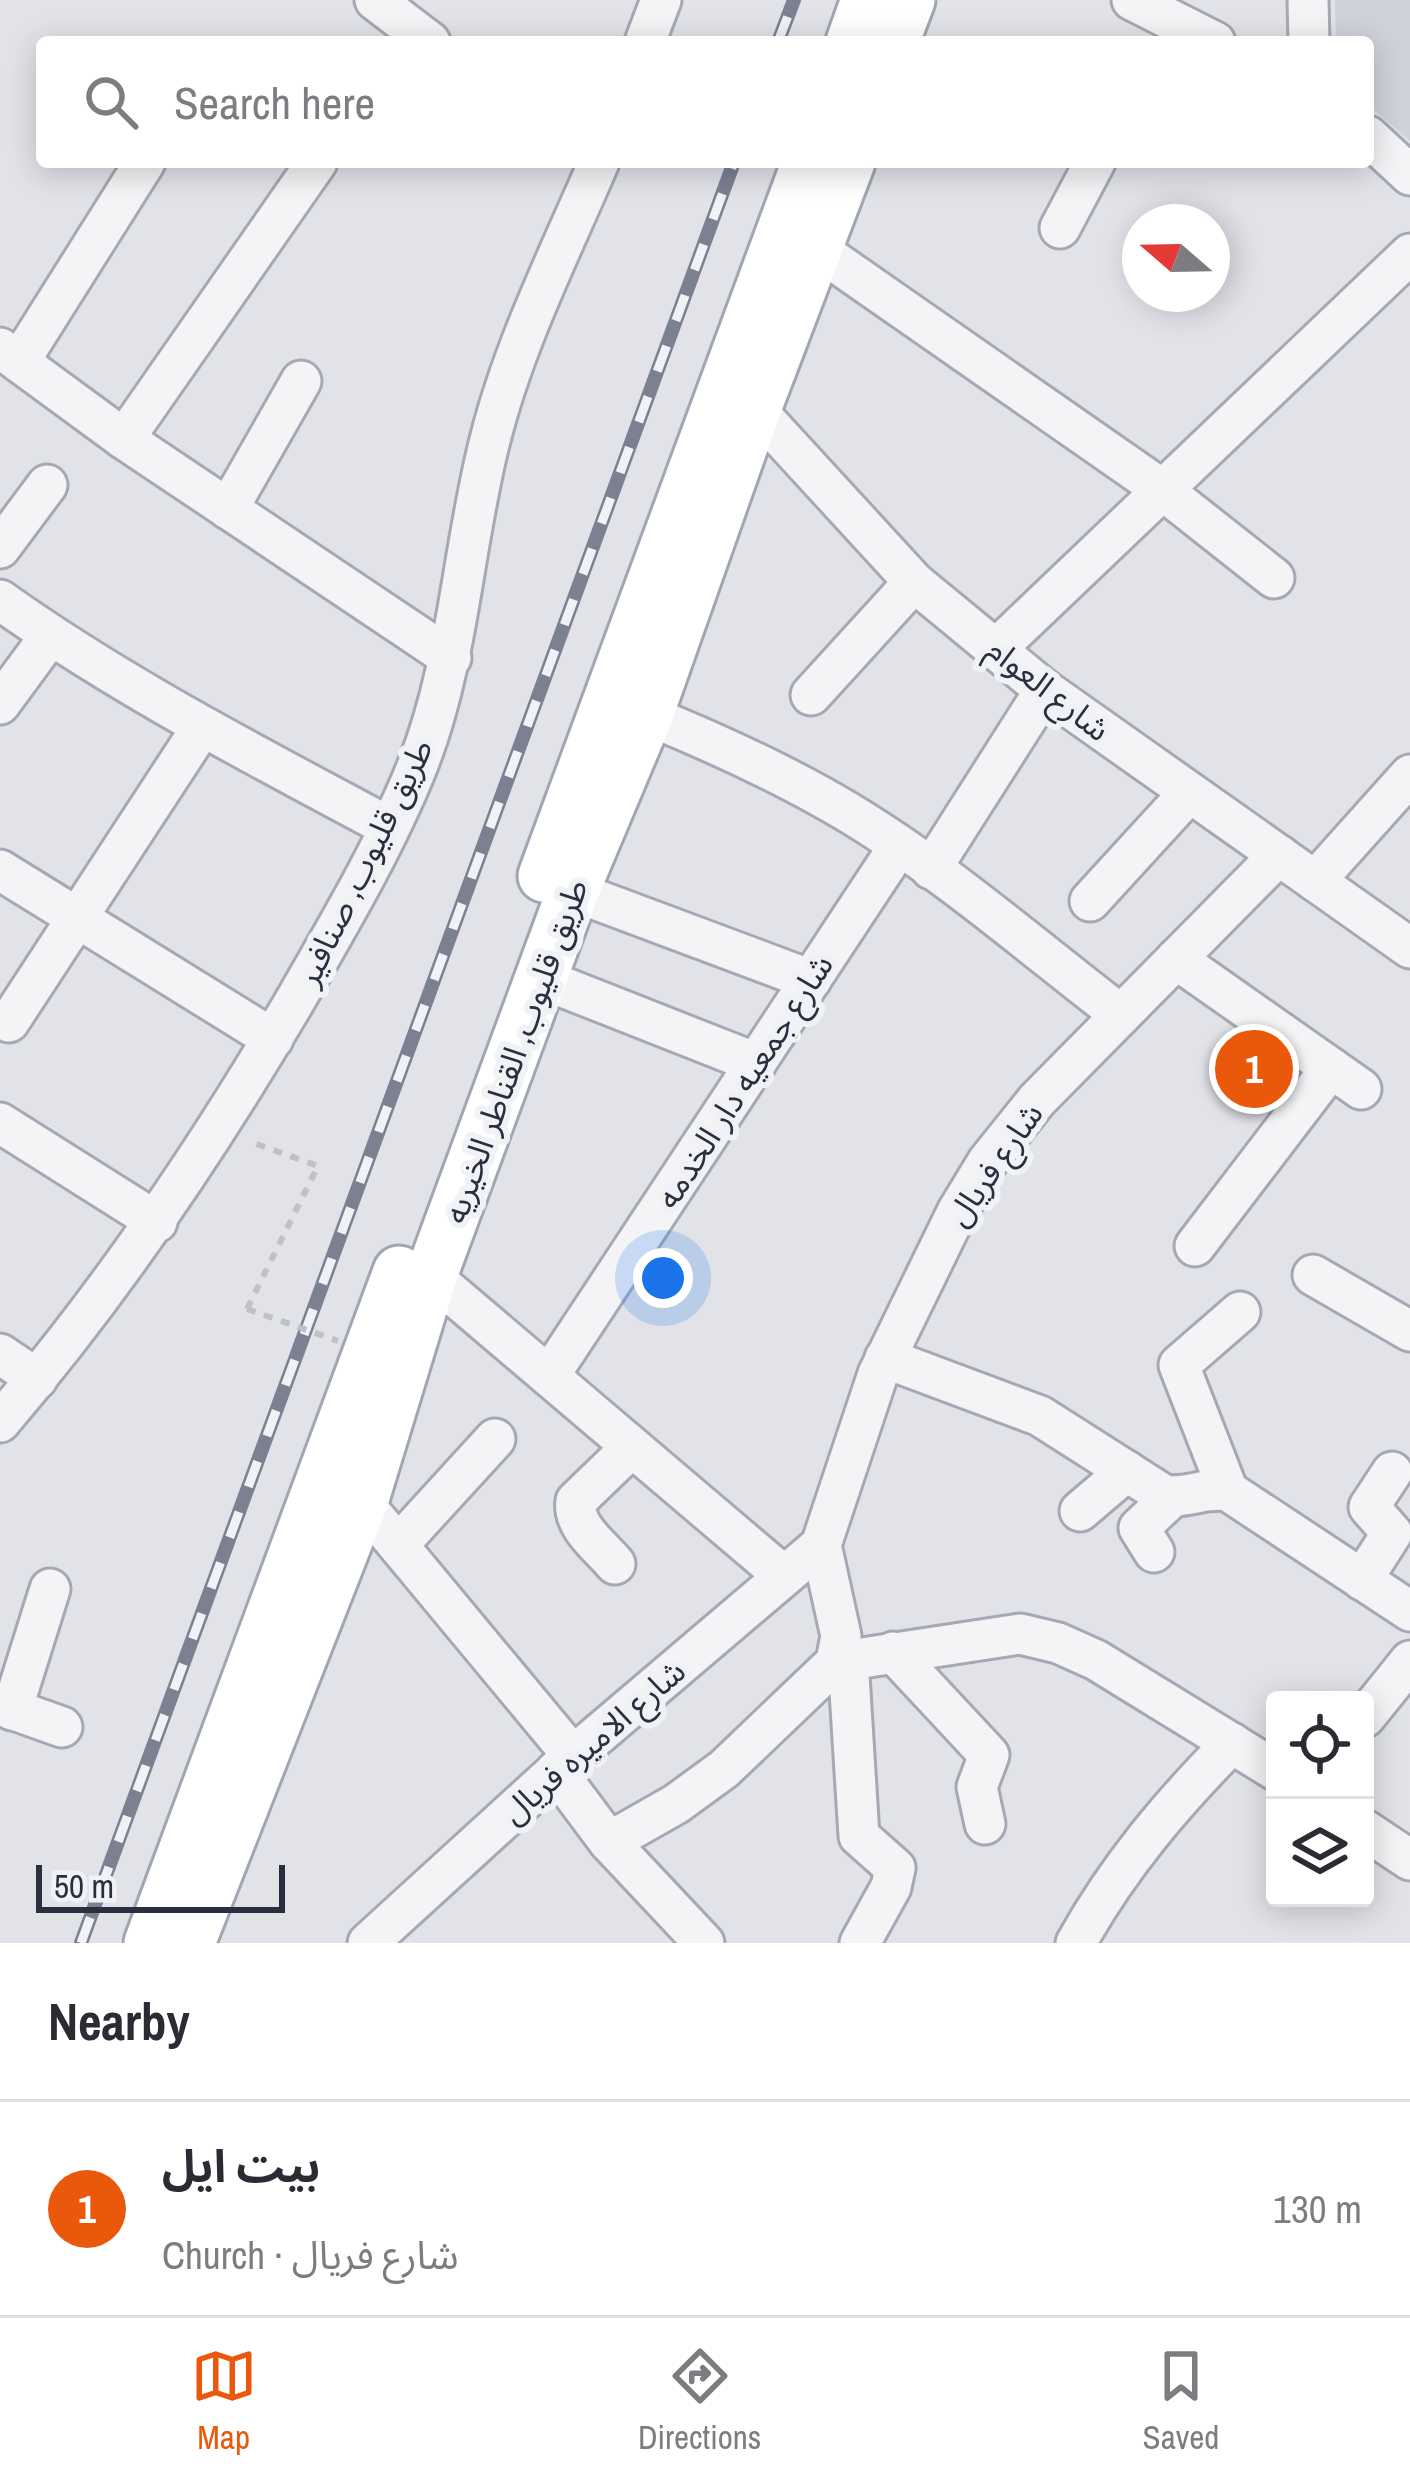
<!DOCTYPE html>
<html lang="en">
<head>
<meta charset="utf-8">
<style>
  body { margin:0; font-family:"Archivo Narrow","Noto Sans Arabic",sans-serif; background:#f7f7f7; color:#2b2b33 }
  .controls { position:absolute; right:36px; bottom:36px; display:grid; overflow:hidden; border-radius:12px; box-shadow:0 6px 30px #0003 }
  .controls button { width:108px; height:108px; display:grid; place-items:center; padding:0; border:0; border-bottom:3px solid #e1e1e2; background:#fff; color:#2b2b33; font:60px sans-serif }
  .compass { position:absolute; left:1122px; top:204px; width:108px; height:108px; border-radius:50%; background:#fff; box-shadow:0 6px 30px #0003; rotate:290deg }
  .scale { position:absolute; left:36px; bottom:30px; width:249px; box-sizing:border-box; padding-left:12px; border:6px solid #2a2f40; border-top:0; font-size:33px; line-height:42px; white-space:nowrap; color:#2a2f40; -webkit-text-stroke:9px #f1f2f6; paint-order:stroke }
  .you { position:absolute; left:663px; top:1278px; width:42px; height:42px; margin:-30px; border:9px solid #fff; border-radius:50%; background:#1a73e8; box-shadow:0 0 0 18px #1a73e833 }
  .badge { display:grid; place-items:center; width:78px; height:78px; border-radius:50%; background:#ea580c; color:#fff; font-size:39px; font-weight:700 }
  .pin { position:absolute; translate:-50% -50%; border:6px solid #fff; box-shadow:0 3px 12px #0006 }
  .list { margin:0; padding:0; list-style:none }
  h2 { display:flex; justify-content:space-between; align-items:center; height:156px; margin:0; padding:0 48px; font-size:51px }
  h2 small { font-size:39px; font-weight:400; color:#7c7c81 }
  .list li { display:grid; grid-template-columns:78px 1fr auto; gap:36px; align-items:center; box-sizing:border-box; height:216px; padding:0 48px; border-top:3px solid #e1e1e2 }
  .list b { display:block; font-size:45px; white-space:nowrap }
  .list p { margin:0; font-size:39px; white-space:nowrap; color:#7c7c81 }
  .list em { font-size:39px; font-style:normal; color:#7c7c81 }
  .icon { flex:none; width:66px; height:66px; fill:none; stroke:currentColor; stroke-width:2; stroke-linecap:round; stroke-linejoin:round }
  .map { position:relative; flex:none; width:1410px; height:1943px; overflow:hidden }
  .search { position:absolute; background:#fff; box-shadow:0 6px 30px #0003; left:36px; right:36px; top:36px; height:132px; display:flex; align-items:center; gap:30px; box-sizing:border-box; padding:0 42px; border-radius:12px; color:#7c7c81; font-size:45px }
  .sheet { height:372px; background:#fff }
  nav { display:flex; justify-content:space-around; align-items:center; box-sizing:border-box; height:168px; border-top:3px solid #e1e1e2; background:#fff; font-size:33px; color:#7c7c81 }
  nav a { display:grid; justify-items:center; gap:6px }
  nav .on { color:#ea580c }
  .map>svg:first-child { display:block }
  .built { fill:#cfd2db }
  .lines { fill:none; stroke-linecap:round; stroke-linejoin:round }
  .minor-casing { stroke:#a6a9b3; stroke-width:45 }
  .major-casing { stroke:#a1a6b4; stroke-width:57 }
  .path { stroke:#bfc1c7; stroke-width:6; stroke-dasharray:9 9; stroke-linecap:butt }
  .minor { stroke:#f4f4f7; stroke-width:39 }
  .major { stroke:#fff; stroke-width:51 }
  .rail-casing { stroke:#7c8192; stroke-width:14 }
  .rail { stroke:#f1f2f6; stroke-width:9; stroke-dasharray:27; stroke-linecap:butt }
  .path-bridge { stroke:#bfc1c7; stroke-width:6; stroke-dasharray:9 9; stroke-linecap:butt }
  .labels { text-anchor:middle; stroke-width:12; stroke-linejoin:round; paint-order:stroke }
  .street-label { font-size:33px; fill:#2a2f40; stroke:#f1f2f6 }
</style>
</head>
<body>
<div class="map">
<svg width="1410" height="1943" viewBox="0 0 1410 1943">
  <rect width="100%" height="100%" fill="#e1e3e9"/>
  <polygon class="built" points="1335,0 1410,0 1410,141 1368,105 1368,42 1336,42"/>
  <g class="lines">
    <defs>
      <g id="minor">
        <polyline points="375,0 430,42"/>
        <polyline points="1132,0 1215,42"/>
        <polyline points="1308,0 1309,42"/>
        <polyline points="645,42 661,0"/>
        <polyline points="1368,136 1410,175"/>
        <polyline points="1060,228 1095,162"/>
        <polyline points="817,249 1160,488 1274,578"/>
        <polyline points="0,348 124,439 451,658"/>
        <polyline points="19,362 145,162"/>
        <polyline points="735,395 755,409 914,582 1045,690 1410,948"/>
        <polyline points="124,439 317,162"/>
        <polyline points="228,509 301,381"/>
        <polyline points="0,548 47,485"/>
        <path d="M0,600c122,87 257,156 389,227"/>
        <polyline points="996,649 1410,254"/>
        <polyline points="811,695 914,582"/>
        <polyline points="0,704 50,636"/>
        <path d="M647,715c69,28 135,58 199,96 97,58 185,135 275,204"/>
        <polyline points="931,869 1045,690"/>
        <polyline points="0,870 273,1039"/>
        <polyline points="1315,881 1410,775"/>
        <polyline points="573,891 811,980"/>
        <polyline points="1090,901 1188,794"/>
        <polyline points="1176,959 1361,1089"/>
        <polyline points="540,978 756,1063"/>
        <polyline points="9,1022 202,727"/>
        <polyline points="0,1123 157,1222"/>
        <polyline points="1195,1246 1331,1068"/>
        <polyline points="1313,1275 1410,1331"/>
        <polyline points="431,1276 784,1576"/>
        <polyline points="0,1354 37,1379"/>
        <path d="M885,1358l155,58 124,79c22,4 41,-8 64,-4l182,120"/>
        <polyline points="549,1376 899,846"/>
        <path d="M0,1422c114,-133 212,-279 300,-430 42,-73 86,-148 117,-225 42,-105 45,-218 73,-327 24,-96 70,-187 109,-278"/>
        <polyline points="1228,1491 1179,1365 1240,1312"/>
        <polyline points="362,1502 573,1756"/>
        <polyline points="1080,1511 1127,1471"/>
        <polyline points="398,1545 495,1439"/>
        <polyline points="1154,1552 1139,1528 1172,1497"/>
        <path d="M615,1564c-15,-18 -43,-38 -39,-63l56,-54"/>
        <polyline points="1362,1580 1392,1533 1369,1507 1392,1472"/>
        <polyline points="893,1652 989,1755 977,1787 985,1824"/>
        <polyline points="848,1659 859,1836 895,1868 891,1887 860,1943"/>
        <polyline points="836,1662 1020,1634 1058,1643 1096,1660 1275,1770"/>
        <polyline points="0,1705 62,1727"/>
        <polyline points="12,1710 50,1589"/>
        <polyline points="1365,1717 1410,1661"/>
        <polyline points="556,1771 609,1842 704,1943"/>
        <polyline points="1365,1830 1410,1860"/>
        <polyline points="609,1842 676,1804 724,1769 836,1662 841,1636 821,1545 878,1374 957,1212 988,1161 1037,1100 1279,855"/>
        <polyline points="368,1943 573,1756 821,1545"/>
        <path d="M1076,1943c43,-77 95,-138 156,-200"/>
      </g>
      <g id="major">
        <polyline points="852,42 867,0"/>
        <polyline points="893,42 909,0"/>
        <polyline points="544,876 808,162"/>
        <polyline points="150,1943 399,1272"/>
        <polyline points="189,1943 362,1502 431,1276 573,891 647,715 755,409 849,162"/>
      </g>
    </defs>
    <use href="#minor" class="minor-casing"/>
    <use href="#major" class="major-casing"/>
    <polyline class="path" points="247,1309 318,1166 251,1142"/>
    <use href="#minor" class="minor"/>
    <use href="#major" class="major"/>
    <defs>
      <g id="rail">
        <polyline points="778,42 794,0"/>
        <polyline points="81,1943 734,162"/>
      </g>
    </defs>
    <use href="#rail" class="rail-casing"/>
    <use href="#rail" class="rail"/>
    <polyline class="path-bridge" points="247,1309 338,1341"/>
  </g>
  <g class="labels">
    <g class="street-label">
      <text transform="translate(1049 689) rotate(38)" y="12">شارع العوام</text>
      <text transform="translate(364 862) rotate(-64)" y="12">طريق قليوب, صنافير</text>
      <text transform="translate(515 1051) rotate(-70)" y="12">طريق قليوب, القناطر الخيريه</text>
      <text transform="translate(744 1081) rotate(-57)" y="12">شارع جمعيه دار الخدمه</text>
      <text transform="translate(994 1164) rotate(-55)" y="12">شارع فريال</text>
      <text transform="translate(593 1741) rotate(-41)" y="12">شارع الاميره فريال</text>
    </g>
  </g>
</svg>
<div class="controls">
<button><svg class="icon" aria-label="locate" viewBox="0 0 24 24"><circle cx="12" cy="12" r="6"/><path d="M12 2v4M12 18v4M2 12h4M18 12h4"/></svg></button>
<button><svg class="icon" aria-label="layers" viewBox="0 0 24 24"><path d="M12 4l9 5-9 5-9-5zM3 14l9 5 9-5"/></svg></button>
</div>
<svg class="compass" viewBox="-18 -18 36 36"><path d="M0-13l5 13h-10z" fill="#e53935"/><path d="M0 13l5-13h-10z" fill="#7c7c81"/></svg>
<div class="scale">50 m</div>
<div class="you"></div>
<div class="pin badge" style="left:1254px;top:1069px">1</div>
<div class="search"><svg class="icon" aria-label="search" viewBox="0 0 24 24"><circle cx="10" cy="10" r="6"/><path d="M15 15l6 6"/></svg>Search here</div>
</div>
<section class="sheet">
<h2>Nearby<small></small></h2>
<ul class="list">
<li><span class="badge">1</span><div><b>بيت ايل</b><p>Church · شارع فريال</p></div><em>130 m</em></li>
</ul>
</section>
<nav>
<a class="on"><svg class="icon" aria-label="map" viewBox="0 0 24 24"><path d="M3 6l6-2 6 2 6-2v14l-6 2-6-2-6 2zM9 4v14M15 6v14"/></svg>Map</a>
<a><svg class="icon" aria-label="directions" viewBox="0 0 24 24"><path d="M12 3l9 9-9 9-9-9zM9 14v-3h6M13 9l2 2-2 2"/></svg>Directions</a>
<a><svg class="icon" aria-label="saved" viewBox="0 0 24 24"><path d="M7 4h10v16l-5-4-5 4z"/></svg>Saved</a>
</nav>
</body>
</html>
